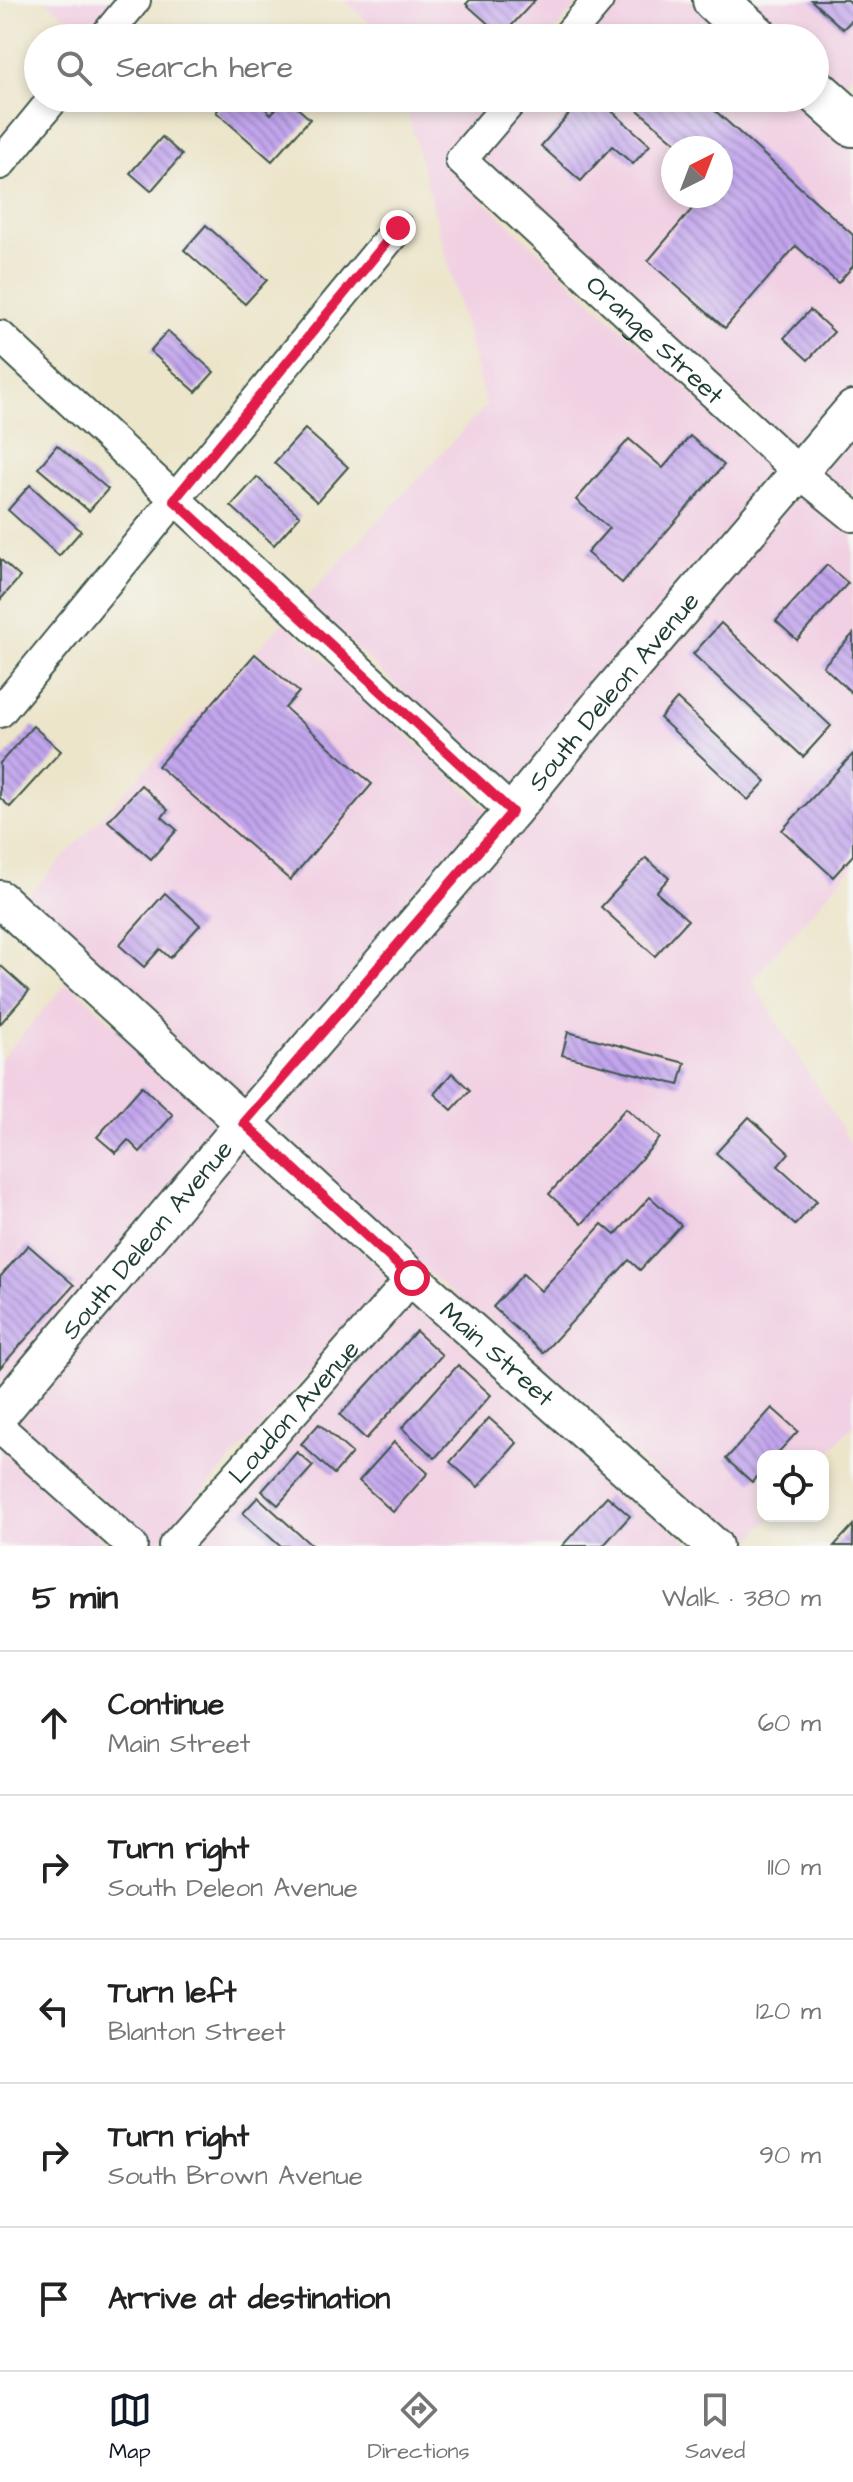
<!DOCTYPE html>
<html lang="en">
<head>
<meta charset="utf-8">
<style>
  body { margin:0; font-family:"Architects Daughter",sans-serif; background:#f2f2f2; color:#222 }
  .controls { position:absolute; right:24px; bottom:24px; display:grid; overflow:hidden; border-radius:16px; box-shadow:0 4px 12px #0003 }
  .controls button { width:72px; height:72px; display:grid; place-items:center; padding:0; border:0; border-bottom:2px solid #e0e0e0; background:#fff; color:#222; font:40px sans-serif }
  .compass { position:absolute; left:661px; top:136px; width:72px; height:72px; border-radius:50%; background:#fff; box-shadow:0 4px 12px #0003; rotate:42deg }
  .stop { position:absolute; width:24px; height:24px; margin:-18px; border:6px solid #e11d48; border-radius:50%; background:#fff }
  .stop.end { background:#e11d48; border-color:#fff; box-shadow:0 2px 8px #0008 }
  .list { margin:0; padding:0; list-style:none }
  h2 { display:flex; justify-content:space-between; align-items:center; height:104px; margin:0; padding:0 32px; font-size:34px }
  h2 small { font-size:26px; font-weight:400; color:#767676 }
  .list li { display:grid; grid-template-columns:52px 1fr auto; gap:24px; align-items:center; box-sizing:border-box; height:144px; padding:0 32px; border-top:2px solid #e0e0e0 }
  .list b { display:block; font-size:30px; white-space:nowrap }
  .list p { margin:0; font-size:26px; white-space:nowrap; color:#767676 }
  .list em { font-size:26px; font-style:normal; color:#767676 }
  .icon { flex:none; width:44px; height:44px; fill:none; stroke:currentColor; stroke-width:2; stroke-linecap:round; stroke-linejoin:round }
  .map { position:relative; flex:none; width:853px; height:1546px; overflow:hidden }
  .search { position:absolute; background:#fff; box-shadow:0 4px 12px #0003; left:24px; right:24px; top:24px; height:88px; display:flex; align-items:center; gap:20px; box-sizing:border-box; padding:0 28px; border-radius:44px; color:#767676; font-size:30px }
  .sheet { height:824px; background:#fff }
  nav { display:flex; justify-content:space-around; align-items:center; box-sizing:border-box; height:112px; border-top:2px solid #e0e0e0; background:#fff; font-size:22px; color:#767676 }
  nav a { display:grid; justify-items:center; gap:4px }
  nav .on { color:#111827 }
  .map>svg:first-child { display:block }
  .built { fill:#f1d0e3; fill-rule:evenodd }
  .building { fill:url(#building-back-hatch) }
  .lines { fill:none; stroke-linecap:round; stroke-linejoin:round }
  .minor-casing { stroke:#3e564a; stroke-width:34 }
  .tertiary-casing { stroke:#3e564a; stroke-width:40 }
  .primary-casing { stroke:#3e564a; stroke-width:48 }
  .minor { stroke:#fff; stroke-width:30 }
  .tertiary { stroke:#fff; stroke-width:36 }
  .primary { stroke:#fff; stroke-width:44 }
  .route { stroke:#e11d48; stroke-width:10 }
  .labels { text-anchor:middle; stroke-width:6; stroke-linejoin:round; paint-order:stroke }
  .street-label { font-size:26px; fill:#1f3d34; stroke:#f6f6f2 }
</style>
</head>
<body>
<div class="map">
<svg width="853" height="1546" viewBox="0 0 853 1546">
  <defs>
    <pattern id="building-back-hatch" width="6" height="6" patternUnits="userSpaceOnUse" patternTransform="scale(2)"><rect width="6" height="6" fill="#c2a5ed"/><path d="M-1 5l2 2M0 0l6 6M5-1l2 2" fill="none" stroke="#9d88c1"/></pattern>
  </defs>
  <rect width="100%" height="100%" fill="#f6f6f2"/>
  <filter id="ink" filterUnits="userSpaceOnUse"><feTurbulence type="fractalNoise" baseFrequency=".0125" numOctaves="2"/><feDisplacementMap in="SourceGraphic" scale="16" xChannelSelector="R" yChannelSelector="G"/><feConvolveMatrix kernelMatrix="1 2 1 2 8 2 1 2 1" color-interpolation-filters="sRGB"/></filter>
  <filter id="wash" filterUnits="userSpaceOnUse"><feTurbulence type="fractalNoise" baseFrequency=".006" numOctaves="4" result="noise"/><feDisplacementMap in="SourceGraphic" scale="32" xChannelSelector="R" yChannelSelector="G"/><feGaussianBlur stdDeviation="1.8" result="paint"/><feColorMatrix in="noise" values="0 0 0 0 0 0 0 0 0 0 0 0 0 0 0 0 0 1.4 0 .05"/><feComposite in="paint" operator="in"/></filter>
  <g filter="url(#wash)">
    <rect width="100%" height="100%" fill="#ece5ca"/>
    <g class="built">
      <polygon points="46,0 119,0 89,37"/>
      <polygon points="344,0 581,0 549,38 386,38"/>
      <polygon points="615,0 693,0 735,38 582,38"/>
      <polygon points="737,0 853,0 853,73 838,91 815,71 815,38 779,38"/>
      <polygon points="404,98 497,98 443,163 781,476 512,792 304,600 486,406"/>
      <path d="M531,98h271l51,46v246l-53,64 -320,-297zM673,148h48v48h-48z"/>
      <polygon points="853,430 853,497 819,470"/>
      <polygon points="800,493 853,534 853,866 752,980 853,1147 853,1425 823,1459 823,1456 763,1456 763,1516 772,1516 746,1546 736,1546 431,1275 262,1121"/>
      <polygon points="284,621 493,815 244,1104 23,901"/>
      <polygon points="68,982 225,1126 0,1394 0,1060"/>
      <polygon points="244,1143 393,1280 154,1546 12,1419"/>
      <polygon points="412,1297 692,1546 190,1546"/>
      <polygon points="0,1448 110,1546 0,1546"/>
    </g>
    <g id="blocks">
      <g class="building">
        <polygon points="470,0 535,0 502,36 466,4"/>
        <polygon points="811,0 848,0 853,5 853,19 843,29"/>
        <polygon points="229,98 254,98 271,114 286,98 310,119 272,161 216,112"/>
        <polygon points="583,98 597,98 650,145 633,164 612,146 581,181 541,146"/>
        <polygon points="624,98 701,98 853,235 853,266 838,283 796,246 725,328 648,261 703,196 721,196 721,148 682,148"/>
        <polygon points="162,137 182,155 151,191 130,173"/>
        <polygon points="206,225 267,280 245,304 184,250"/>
        <polygon points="810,310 834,332 808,360 784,338"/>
        <polygon points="168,331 214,372 196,392 150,351"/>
        <polygon points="305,429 348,467 317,502 274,463"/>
        <polygon points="690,436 724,465 622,583 587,553 609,528 576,500 629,439 663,468"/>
        <polygon points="57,445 108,489 89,511 38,468"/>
        <polygon points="257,477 300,516 274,545 231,506"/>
        <polygon points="30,485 81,531 59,556 8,510"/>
        <polygon points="0,559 20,577 0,600"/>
        <polygon points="827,565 848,583 797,640 776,621"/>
        <polygon points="721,623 831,726 803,757 693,654"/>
        <polygon points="853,634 853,694 823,666"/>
        <polygon points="255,654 299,692 285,708 372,784 290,880 158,766"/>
        <polygon points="677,699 766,781 748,800 660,718"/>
        <polygon points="33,726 61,751 10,807 0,798 0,763"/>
        <polygon points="853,754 853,855 833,877 782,830"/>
        <polygon points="141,785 168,810 162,817 177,830 151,859 108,821"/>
        <polygon points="646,858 669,878 656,892 688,920 655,956 601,907"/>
        <polygon points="165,893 200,925 170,958 160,949 144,967 119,945"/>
        <polygon points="0,965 29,991 0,1024"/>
        <polygon points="568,1032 685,1063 679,1085 562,1055"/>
        <polygon points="452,1073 470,1090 452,1110 434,1094"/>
        <polygon points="142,1086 173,1115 140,1152 128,1140 116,1153 97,1137"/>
        <polygon points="626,1108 660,1138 582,1224 549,1194"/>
        <polygon points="749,1117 789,1153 778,1166 817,1201 795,1225 716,1153"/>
        <polygon points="650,1197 681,1225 640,1270 629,1260 543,1353 493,1307 523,1274 541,1291 602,1224 615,1235"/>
        <polygon points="28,1245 74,1285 0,1368 0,1277"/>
        <polygon points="416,1331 442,1355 366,1439 340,1415"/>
        <polygon points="458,1365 491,1395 435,1458 402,1428"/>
        <polygon points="772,1408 798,1431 775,1456 763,1456 763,1470 752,1482 726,1459"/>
        <polygon points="489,1418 517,1443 478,1487 450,1462"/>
        <polygon points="319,1424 352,1453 334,1474 301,1444"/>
        <polygon points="394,1442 428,1473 393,1512 359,1481"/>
        <polygon points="297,1452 313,1466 278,1505 262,1491"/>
        <polygon points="607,1496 630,1516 603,1546 562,1546"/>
        <polygon points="258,1497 312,1546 280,1546 243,1513"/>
        <polygon points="853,1525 853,1546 834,1546"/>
      </g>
    </g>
  </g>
  <g filter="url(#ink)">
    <use href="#blocks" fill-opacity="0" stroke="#3e564a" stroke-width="2"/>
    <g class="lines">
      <defs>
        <g id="minor">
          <polyline points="104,38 135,0"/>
          <polyline points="566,38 598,0"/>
          <path id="s1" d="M514,98l-53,62 339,313 53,43"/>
          <polyline points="0,164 54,98"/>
          <polyline points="0,336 512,812"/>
          <polyline points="0,712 398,228"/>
          <polyline points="0,1428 132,1546"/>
          <path id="s2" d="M174,1546l238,-268"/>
        </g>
        <g id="tertiary">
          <path id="s3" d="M0,899l412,379 302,268"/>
          <path id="s4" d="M0,1414l244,-291 268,-311 91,-111 250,-292"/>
        </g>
        <g id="primary">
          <polyline points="715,0 757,38"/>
          <polyline points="815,90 853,124"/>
        </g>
      </defs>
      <use href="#minor" class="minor-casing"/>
      <use href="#tertiary" class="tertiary-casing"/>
      <use href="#primary" class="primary-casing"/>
      <use href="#minor" class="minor"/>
      <use href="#tertiary" class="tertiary"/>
      <use href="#primary" class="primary"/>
    </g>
  </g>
  <g class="lines" filter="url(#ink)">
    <polyline class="route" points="398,228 174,500 512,812 244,1123 412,1278"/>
  </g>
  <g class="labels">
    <g class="street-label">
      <text dy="9" stroke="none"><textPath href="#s1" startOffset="346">Orange Street</textPath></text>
      <text dy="9" stroke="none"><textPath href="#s4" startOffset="948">South Deleon Avenue</textPath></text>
      <text dy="9" stroke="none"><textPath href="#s4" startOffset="228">South Deleon Avenue</textPath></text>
      <text dy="9" stroke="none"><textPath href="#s3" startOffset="674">Main Street</textPath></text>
      <text dy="9" stroke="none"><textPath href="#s2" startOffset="180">Loudon Avenue</textPath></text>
    </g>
  </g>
</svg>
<div class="controls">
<button><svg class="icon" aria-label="locate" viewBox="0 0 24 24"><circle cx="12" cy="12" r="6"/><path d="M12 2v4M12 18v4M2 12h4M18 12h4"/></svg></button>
</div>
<svg class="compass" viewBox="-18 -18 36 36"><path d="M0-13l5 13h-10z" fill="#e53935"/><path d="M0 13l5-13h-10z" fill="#767676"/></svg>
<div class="stop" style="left:412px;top:1278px"></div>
<div class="stop end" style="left:398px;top:228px"></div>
<div class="search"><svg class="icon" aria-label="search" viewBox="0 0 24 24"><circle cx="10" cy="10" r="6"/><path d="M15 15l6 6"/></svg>Search here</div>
</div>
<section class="sheet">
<h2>5 min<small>Walk · 380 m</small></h2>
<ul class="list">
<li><svg class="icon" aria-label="ahead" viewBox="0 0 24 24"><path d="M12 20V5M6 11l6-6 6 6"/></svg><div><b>Continue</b><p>Main Street</p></div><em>60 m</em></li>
<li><svg class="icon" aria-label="right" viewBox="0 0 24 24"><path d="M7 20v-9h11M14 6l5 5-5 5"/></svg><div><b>Turn right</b><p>South Deleon Avenue</p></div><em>110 m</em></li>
<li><svg class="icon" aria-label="left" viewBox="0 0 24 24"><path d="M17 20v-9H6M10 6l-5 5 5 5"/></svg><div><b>Turn left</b><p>Blanton Street</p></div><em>120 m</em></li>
<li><svg class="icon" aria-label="right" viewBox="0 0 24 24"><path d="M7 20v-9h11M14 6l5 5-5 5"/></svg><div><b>Turn right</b><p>South Brown Avenue</p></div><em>90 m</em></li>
<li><svg class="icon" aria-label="arrive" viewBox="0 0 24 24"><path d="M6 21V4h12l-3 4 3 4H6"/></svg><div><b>Arrive at destination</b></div></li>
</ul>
</section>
<nav>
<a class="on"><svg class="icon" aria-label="map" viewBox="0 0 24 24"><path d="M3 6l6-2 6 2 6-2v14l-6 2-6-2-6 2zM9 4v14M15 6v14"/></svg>Map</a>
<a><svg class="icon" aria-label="directions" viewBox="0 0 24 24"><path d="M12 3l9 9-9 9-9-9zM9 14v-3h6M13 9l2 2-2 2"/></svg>Directions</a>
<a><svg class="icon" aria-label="saved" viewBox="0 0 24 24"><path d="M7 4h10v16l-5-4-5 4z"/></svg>Saved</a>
</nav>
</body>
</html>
